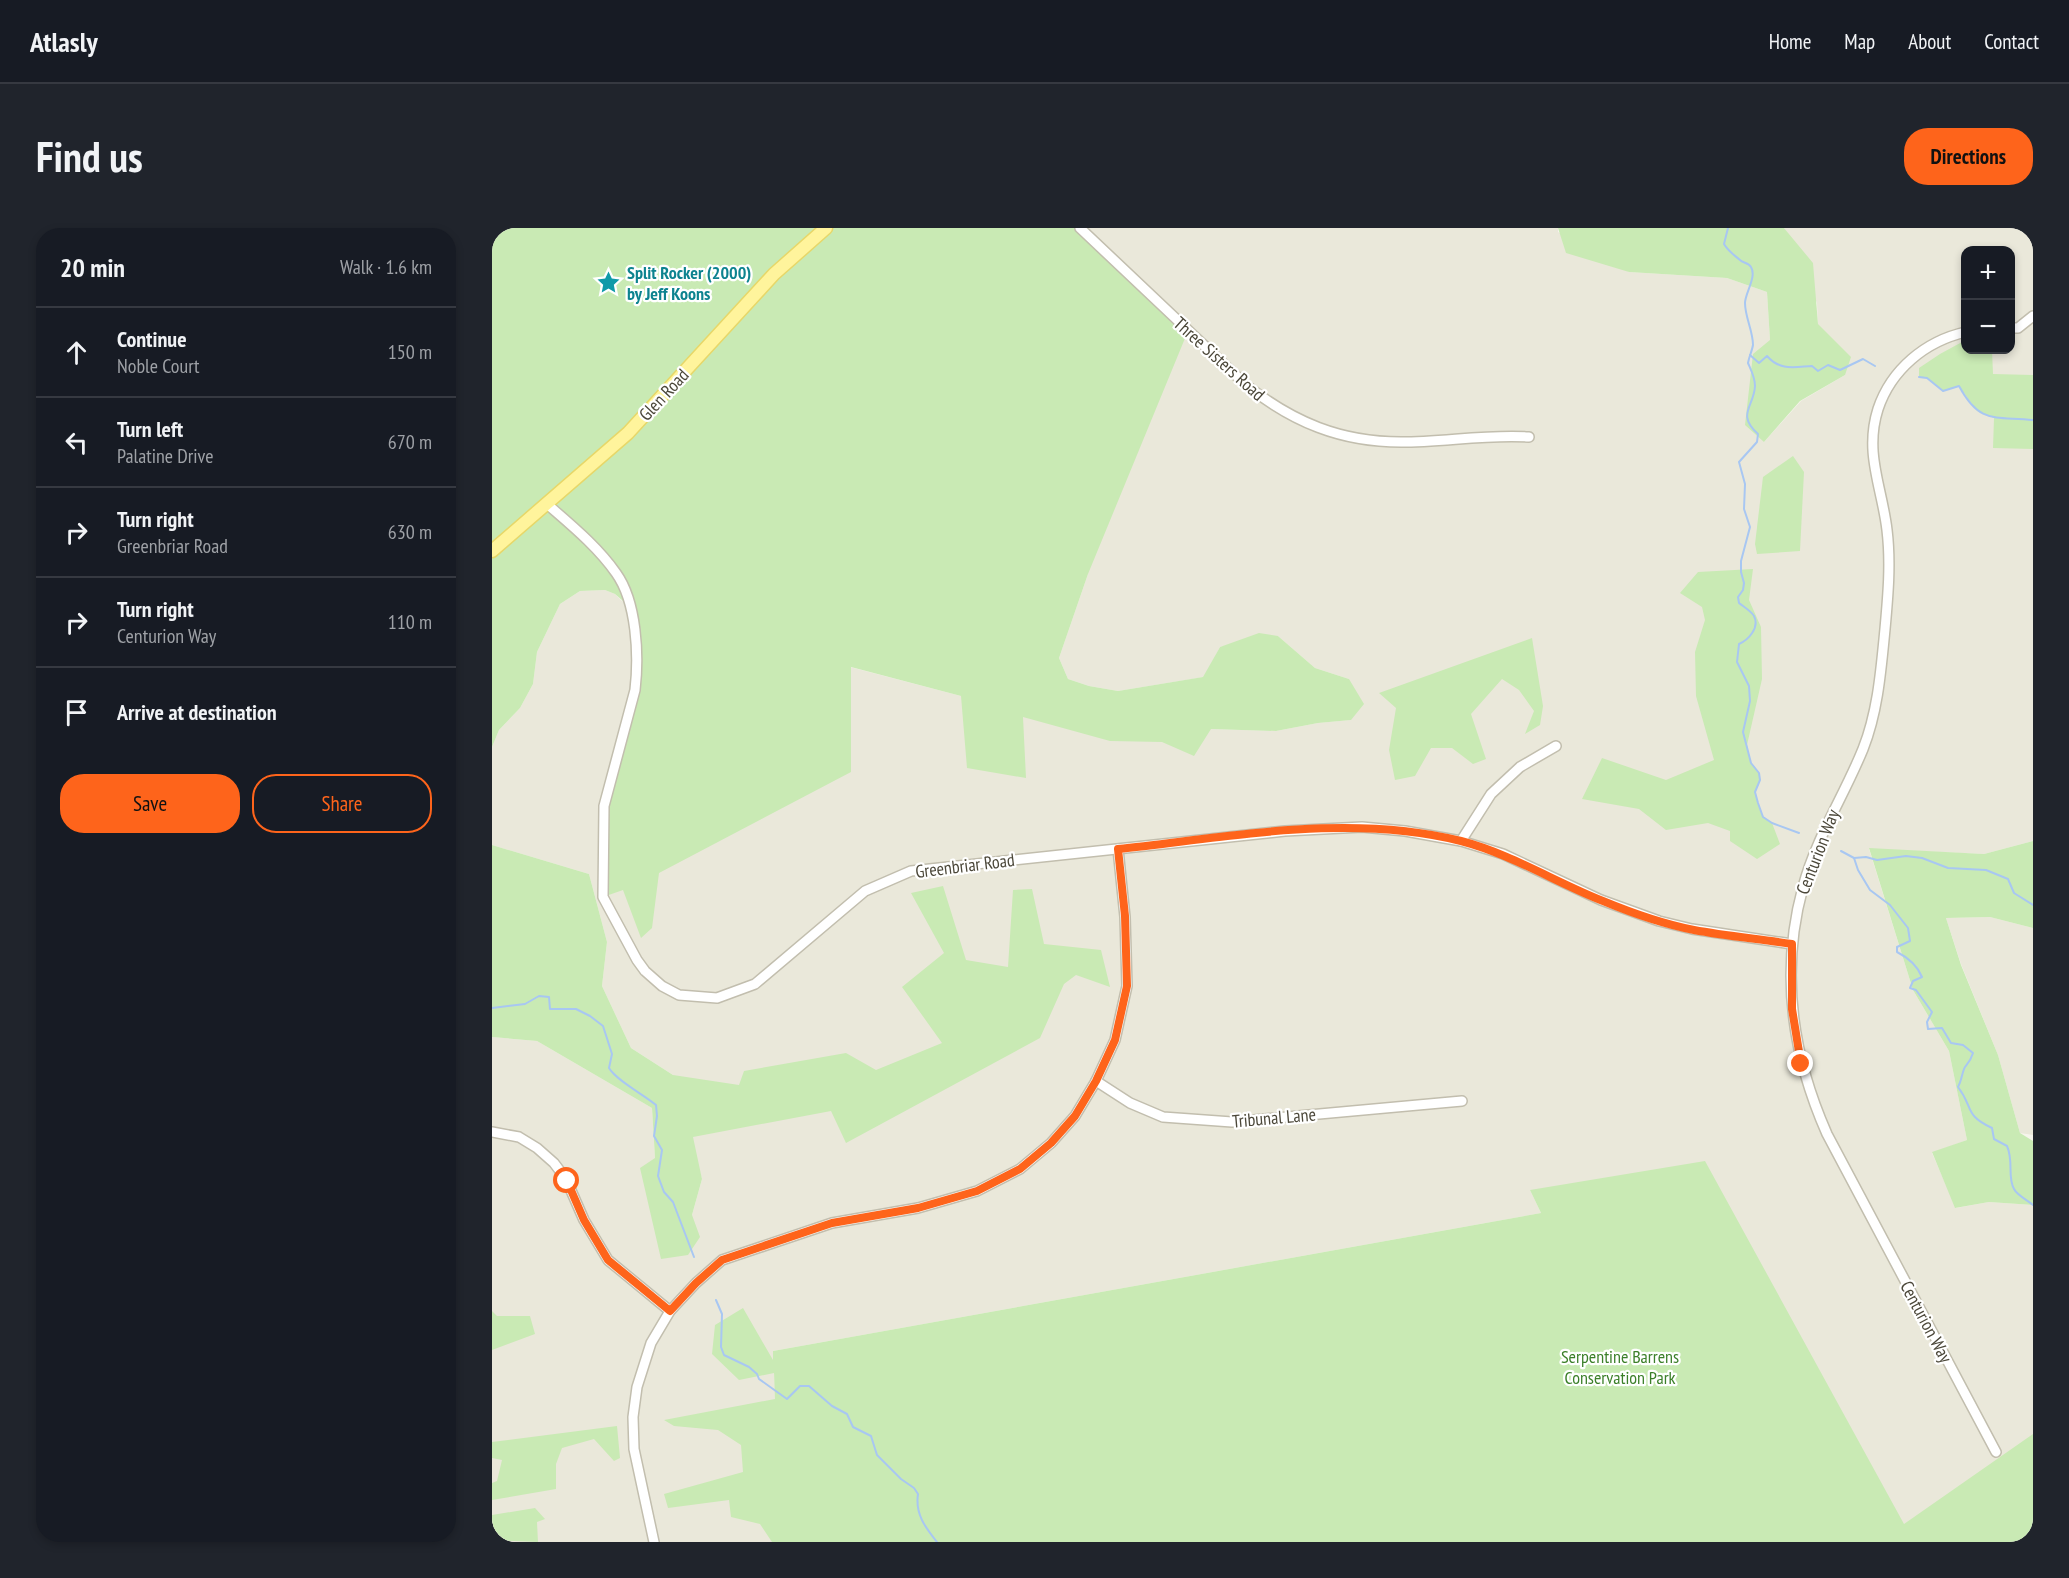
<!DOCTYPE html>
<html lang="en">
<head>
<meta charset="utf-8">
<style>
  body { margin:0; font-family:"PT Sans Narrow",sans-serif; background:#20242c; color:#f1f3f6 }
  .controls { position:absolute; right:18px; top:18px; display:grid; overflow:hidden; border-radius:12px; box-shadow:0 3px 9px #0003 }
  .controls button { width:54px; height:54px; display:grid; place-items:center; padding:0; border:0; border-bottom:2px solid #363941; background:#171b24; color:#f1f3f6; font:30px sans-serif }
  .stop { position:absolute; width:18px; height:18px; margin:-14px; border:4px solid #fe641b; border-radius:50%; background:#fff }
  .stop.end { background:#fe641b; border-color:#fff; box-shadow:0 2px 6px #0008 }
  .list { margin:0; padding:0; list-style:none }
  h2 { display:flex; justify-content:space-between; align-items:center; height:78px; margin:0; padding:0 24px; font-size:26px }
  h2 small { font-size:20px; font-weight:400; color:#9ea1a6 }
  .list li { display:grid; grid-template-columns:39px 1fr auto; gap:18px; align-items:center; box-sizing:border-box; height:90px; padding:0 24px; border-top:2px solid #363941 }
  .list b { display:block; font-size:22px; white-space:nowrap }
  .list p { margin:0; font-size:20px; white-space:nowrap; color:#9ea1a6 }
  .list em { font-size:20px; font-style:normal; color:#9ea1a6 }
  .actions { display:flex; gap:12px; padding:18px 24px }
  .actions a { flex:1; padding:14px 0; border:2px solid #fe641b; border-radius:24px; text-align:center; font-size:21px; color:#fe641b }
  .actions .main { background:#fe641b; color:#111 }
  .icon { flex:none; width:33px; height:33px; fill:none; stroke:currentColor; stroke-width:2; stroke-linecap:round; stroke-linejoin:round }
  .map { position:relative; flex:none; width:1541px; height:1314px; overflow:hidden; border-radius:24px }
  header { display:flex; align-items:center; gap:36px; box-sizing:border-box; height:84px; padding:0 30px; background:#171b24; border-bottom:2px solid #363941 }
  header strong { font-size:28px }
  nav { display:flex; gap:33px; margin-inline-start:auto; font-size:21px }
  .intro { display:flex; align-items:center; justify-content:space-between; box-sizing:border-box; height:144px; padding:0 36px }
  h1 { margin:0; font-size:42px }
  .button { padding:15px 27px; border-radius:24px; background:#fe641b; color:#111; font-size:21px; font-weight:700 }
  main { display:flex; gap:36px; padding:0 36px }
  aside { flex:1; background:#171b24; border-radius:24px; box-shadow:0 3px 9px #0003 }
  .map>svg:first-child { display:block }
  .residential { fill:#eae8da; fill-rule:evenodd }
  .green { fill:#c9eab4 }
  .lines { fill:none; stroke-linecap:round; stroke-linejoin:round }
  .stream { stroke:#a8c7f2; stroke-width:2 }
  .minor-casing { stroke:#c2beae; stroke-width:12 }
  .major-casing { stroke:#e7d769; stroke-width:15 }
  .minor { stroke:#fff; stroke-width:9 }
  .major { stroke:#fff49c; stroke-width:12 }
  .route { stroke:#fe641b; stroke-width:8 }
  .labels { text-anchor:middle; stroke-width:4.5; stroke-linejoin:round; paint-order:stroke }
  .culture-label { font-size:18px; font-weight:bold; fill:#0d838f; stroke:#fff; text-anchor:start }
  .street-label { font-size:18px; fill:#4b4739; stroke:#fff }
  .park-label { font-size:18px; fill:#3b7f29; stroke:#fff }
</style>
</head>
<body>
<header>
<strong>Atlasly</strong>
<nav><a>Home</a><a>Map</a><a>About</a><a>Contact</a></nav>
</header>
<div class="intro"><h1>Find us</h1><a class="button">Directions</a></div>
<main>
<aside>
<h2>20 min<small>Walk · 1.6 km</small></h2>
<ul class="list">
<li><svg class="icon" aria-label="ahead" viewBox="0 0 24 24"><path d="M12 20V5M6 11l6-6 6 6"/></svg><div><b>Continue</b><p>Noble Court</p></div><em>150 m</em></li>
<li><svg class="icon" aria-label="left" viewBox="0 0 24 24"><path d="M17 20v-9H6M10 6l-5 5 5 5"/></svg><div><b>Turn left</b><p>Palatine Drive</p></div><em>670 m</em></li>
<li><svg class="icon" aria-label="right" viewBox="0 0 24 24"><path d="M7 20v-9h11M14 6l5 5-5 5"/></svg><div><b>Turn right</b><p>Greenbriar Road</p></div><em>630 m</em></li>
<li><svg class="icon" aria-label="right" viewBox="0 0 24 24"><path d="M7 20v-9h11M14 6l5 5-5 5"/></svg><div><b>Turn right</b><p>Centurion Way</p></div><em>110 m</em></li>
<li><svg class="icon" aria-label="arrive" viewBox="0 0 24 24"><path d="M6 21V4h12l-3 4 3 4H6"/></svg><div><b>Arrive at destination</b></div></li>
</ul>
<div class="actions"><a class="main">Save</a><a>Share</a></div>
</aside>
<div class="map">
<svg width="1541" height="1314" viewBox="0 0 1541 1314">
  <rect width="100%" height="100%" fill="#f6f5ec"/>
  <g class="residential">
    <path d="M588,0h478v4l71,40 98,6 40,14 3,48 -6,102 37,-41 44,-26 -27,-50 -1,-22 -29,-69 -4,-6h249v613l-49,13 -115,-5 44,141 36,61 18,89 -35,13 24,55 33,-6 44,3v230l-128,92 -375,-337 11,23 -768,138 10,191h-291v-505l45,4 115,67 3,50 37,57 10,-36 -29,-104 -42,-27 -29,-62 5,-44 -18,-68 -97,-29v-98l7,-17 21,-22 13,-24 4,-32 23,-48 20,-13 25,-1 10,4 7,7 228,66 111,29 250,33 65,2 42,-8 33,-3 -2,-41 -34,-11 -37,-32 -58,11 -16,30 -86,14 -29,-5 -21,-7 -9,-21 29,-84zM1474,22h44v100h-44z"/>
    <polygon points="1498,689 1541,700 1541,907 1528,905 1506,827 1469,736 1454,690"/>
  </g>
  <g class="green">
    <polygon points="0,0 588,0 696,103 596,346 567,430 576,451 597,458 626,463 711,449 728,419 767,405 786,408 823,440 857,451 872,476 859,492 826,495 784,503 719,501 702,528 670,514 618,513 531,489 534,550 475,540 469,468 359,439 359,544 167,645 160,700 149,710 131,662 111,669 112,578 140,462 143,414 139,380 123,366 113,362 88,363 68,376 45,424 41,456 28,480 7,502 0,519"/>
    <polygon points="1066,0 1292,0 1321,35 1326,96 1359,129 1353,147 1308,173 1272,214 1253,197 1261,126 1278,112 1275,64 1235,50 1137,44 1074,25"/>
    <polygon points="1470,114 1473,114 1474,122 1500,122 1501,146 1541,147 1541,221 1501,220 1502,190 1485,183 1467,158 1451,163 1435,150 1427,149 1427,140 1448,126"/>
    <polygon points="1301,228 1312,244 1308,323 1265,326 1263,316 1271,249"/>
    <polygon points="1261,341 1257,372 1269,399 1270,451 1255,517 1259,535 1267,545 1268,552 1263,564 1266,575 1271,589 1280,595 1288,616 1265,631 1238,613 1238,603 1216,595 1174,602 1147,581 1090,571 1110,530 1174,552 1222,532 1204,468 1203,424 1213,392 1210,379 1188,365 1206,344"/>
    <polygon points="1040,410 1051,478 1048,497 1033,506 1042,483 1027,462 1010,451 979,486 994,531 981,536 960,520 939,520 923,548 903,552 897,522 904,480 887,465"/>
    <polygon points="1541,613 1541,700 1498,689 1454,690 1469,737 1506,827 1528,905 1541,913 1541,977 1497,974 1463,980 1440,924 1475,912 1457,823 1421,762 1377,620 1492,626"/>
    <polygon points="0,617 97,646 115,714 110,758 139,820 181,847 247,857 252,843 354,825 384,842 450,815 410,759 452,725 419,665 451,658 474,732 516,739 521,662 540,661 552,716 609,722 618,759 584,747 572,756 548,810 354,915 339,883 201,909 210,951 200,987 208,1009 196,1027 169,1031 148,940 163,930 160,880 45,813 0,809"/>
    <polygon points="1213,933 1412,1296 1541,1206 1541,1314 280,1314 268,1296 239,1289 237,1272 176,1280 172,1266 251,1244 249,1217 226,1202 182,1198 172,1192 283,1171 282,1145 247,1152 220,1126 223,1097 251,1080 281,1132 281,1123 1049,985 1038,962"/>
    <polygon points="0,1083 5,1088 38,1088 43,1106 0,1122"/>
    <polygon points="125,1198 128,1230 122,1233 102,1211 70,1220 64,1236 64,1261 0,1272 0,1255 5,1253 10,1232 0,1230 0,1214"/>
    <polygon points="43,1280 53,1291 45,1294 46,1314 0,1312 0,1287"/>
  </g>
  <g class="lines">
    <g class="stream">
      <path d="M1236,0l-4,16c4,7 10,11 16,16 3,3 9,3 11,7 6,10 -6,26 -6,36 0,14 8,28 8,42 -1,6 -4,12 -5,18 3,7 7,14 7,23 -1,21 -19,28 3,48l-1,8 -18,20 6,22 -1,25 6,18 -9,34v11l3,11 -1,7 -5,7 1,6c5,4 12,8 15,13 6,12 -6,24 -15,28l-2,18 12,24 1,15 -7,31 8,31 8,10 1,7 -5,12 3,11 5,14 9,6 27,10"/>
      <path d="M1258,127l9,8 8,-7c13,15 27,11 45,10l6,5 10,-6 12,5 23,-11 12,7"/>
      <path d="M1427,149l8,1 16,13 16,-5c21,39 36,30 74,34"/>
      <polyline points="1349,623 1362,630 1374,629 1385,632 1414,628 1430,630 1456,640 1494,642 1516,651 1522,665 1541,677"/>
      <path d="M1362,630l4,12 12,20 20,15 18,23 2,13 -13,6v5c12,6 20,13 25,25l-9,4 -3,7 6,2 16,22 -5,10 1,7 14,-1 9,15 12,2 10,8c-2,7 -4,9 -8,14 -3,5 -3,13 -7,20 16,21 6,28 34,41l2,11 13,7c7,16 0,30 7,43 3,6 13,11 19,16"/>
      <path d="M0,780l33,-4 14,-8 10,1 1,12h26l14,7 13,10 9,28 -3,14c8,13 34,26 47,37l1,11 -3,20 8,14 -4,26 6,16 9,10 21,55"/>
      <path d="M224,1072l6,14 -1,33 3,8 25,12 8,7 2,5 28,20 13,-13h9l23,20 15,8 6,13 18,9 6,19 24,24 13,9 4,6c-3,20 7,33 19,48"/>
    </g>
    <defs>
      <g id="minor">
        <path d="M588,0l166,157c47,37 94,57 155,57 43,0 86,-8 128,-5"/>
        <polyline points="1518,100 1526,100 1541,88"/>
        <path d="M1474,104c-41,9 -75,38 -88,77 -14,44 4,78 9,121 4,33 1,66 -2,99 -4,41 -7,82 -22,120 -19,47 -47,89 -60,138 -23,84 -11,168 24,247l169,318"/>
        <path d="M55,276c24,21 50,42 69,69 21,29 23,83 19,117l-31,116 -1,91 34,63 8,11 17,15 17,9 38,3 38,-14 110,-93 46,-20 374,-40 77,-4 43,4 56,10 42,13 98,46 58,21 33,8 100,15"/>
        <polyline points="969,613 999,566 1028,539 1064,518"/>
        <polyline points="604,853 638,875 671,889 740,894 970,873"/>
        <polyline points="0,904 27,909 45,920 62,935 74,951 92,992 116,1032 178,1083"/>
        <polyline points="162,1314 142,1221 141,1189 145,1159 159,1115 178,1083 204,1055 230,1032 340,995 426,980 485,963 528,941 559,915 583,888 604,853 623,812 635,758 633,689 626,621"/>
      </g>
      <polyline id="major" points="0,323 136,205 282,46 334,0"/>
    </defs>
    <use href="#minor" class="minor-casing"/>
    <use href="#major" class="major-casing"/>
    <use href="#minor" class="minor"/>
    <use href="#major" class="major"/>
  </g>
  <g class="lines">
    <path class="route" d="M75,953l17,39 24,40 62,51 26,-28 26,-23 110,-37 86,-15 59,-17 43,-22 31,-26 24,-27 21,-35 19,-41 12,-54 -2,-70 -7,-67c113,-12 231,-36 343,-8 50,13 94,41 142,60 29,12 60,23 91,29 32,6 66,9 98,14v65l9,55"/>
  </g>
  <defs>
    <symbol id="sight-bare" viewBox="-9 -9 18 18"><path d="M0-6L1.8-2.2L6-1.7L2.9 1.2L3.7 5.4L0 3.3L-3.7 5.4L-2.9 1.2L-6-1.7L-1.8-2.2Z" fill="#0f9aa8" stroke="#fff" stroke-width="2.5" paint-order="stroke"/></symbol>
  </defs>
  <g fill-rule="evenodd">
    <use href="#sight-bare" x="100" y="38" width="33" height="33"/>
  </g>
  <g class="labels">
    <g class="culture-label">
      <text x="135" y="51">Split Rocker (2000)<tspan x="135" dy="21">by Jeff Koons</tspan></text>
    </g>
    <g class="street-label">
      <text transform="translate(727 131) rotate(42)" y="6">Three Sisters Road</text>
      <text transform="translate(172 167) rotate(-47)" y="6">Glen Road</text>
      <text transform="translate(1326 624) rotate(-69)" y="6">Centurion Way</text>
      <text transform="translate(473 638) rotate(-7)" y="6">Greenbriar Road</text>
      <text transform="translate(782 890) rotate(-5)" y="6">Tribunal Lane</text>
      <text transform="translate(1434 1094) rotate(62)" y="6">Centurion Way</text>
    </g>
    <g class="park-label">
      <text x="1128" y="1135">Serpentine Barrens<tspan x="1128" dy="21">Conservation Park</tspan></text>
    </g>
  </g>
</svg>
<div class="controls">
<button>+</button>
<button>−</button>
</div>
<div class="stop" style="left:75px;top:953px"></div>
<div class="stop end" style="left:1309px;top:836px"></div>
</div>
</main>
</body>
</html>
